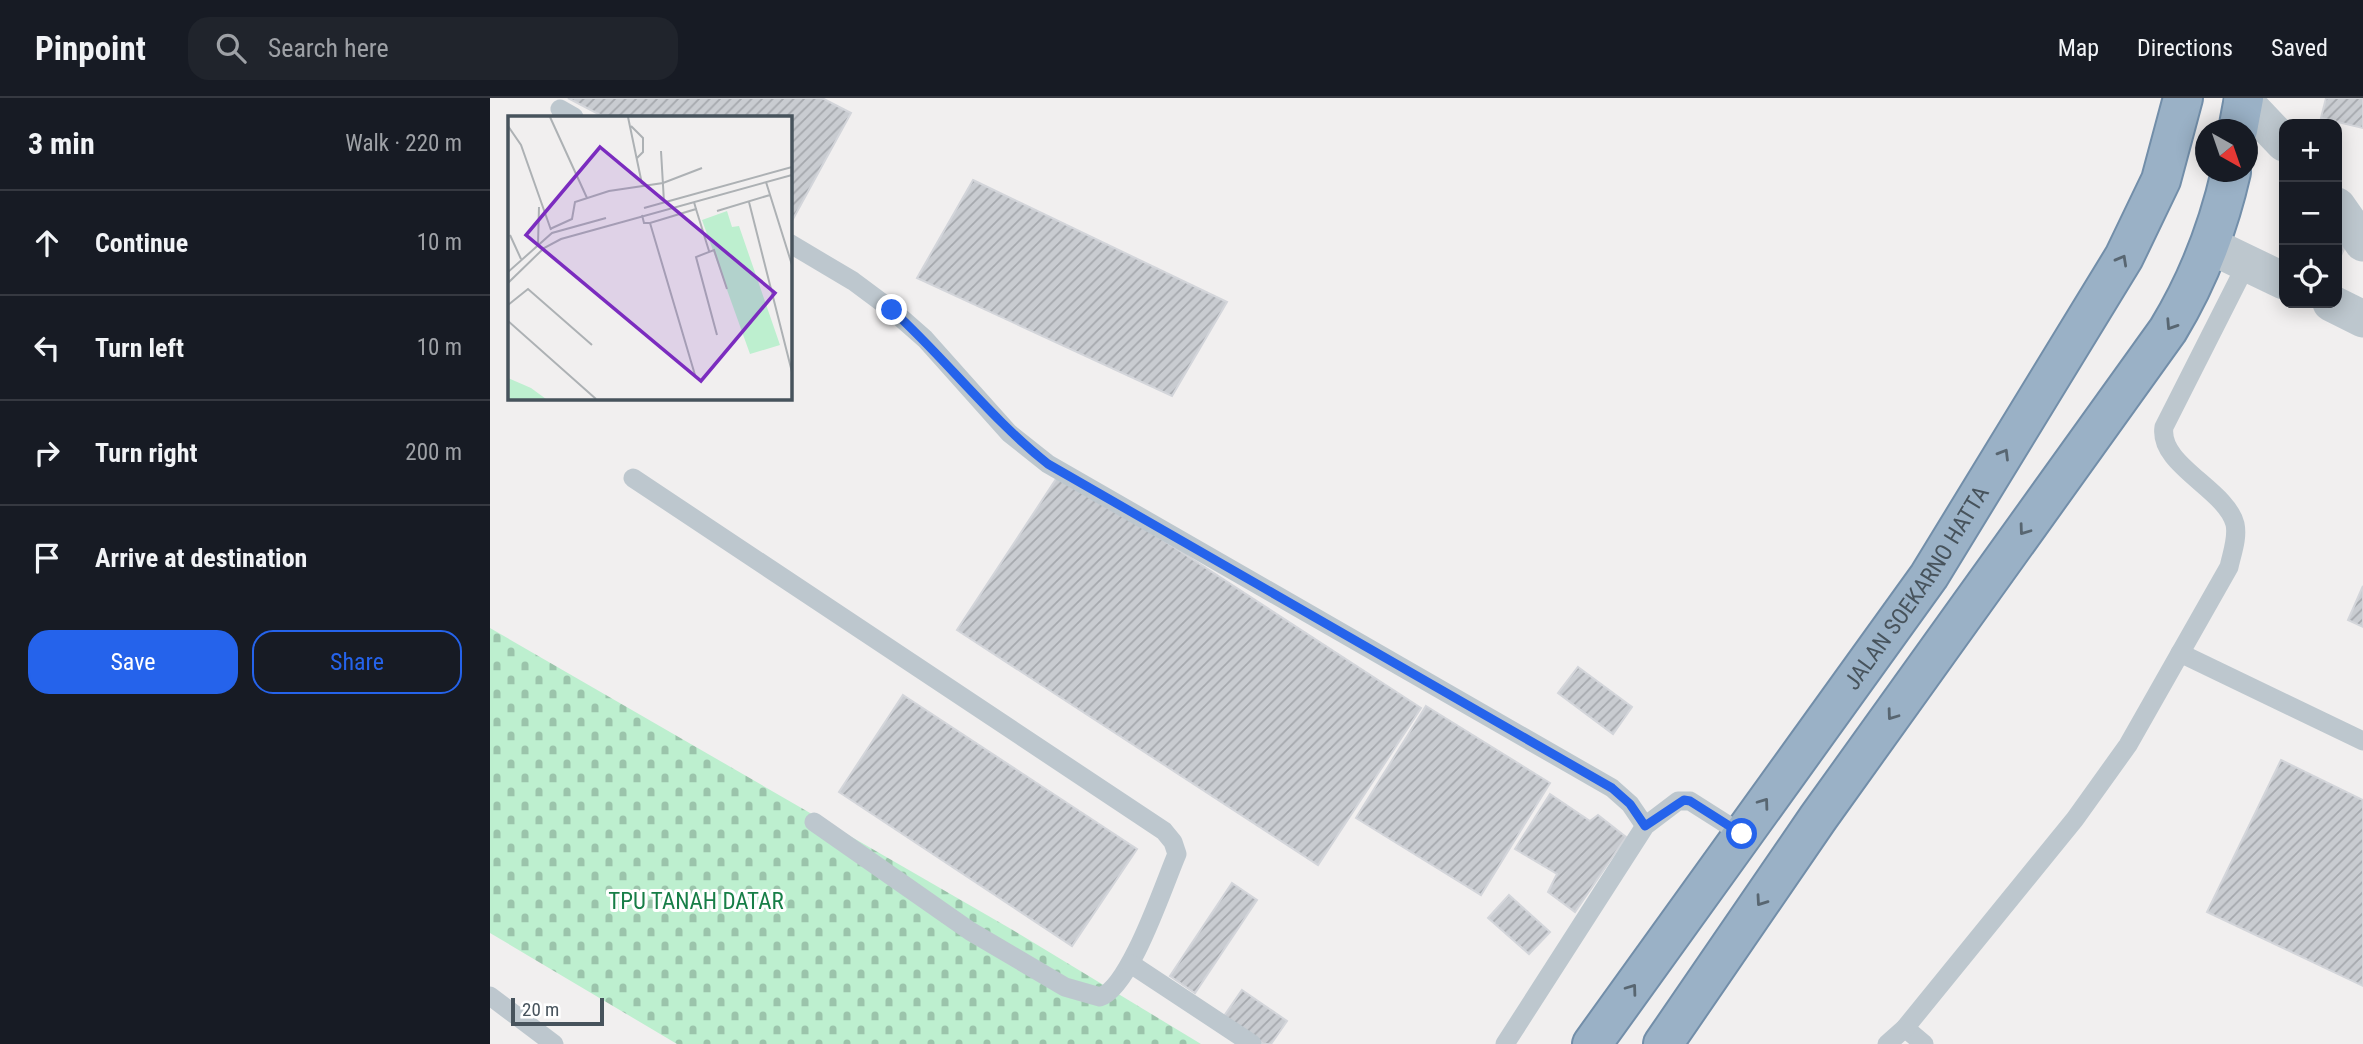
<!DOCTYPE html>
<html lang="en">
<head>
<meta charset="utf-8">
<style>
  body { margin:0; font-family:"Roboto Condensed",sans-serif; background:#20242c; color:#f1f3f6 }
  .controls { position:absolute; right:21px; top:21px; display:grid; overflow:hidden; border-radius:14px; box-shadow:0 4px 18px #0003 }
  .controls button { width:63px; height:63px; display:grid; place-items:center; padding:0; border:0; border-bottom:2px solid #363941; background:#171b24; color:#f1f3f6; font:35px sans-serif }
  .compass { position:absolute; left:1705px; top:21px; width:63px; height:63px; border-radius:50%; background:#171b24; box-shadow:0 4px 18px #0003; rotate:140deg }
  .scale { position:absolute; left:21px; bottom:18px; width:93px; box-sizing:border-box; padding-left:7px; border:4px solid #47535c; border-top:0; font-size:19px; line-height:24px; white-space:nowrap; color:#47535c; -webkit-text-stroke:5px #fff; paint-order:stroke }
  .stop { position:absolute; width:21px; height:21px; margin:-16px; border:5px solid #2563eb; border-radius:50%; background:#fff }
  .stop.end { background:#2563eb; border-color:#fff; box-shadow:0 2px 7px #0008 }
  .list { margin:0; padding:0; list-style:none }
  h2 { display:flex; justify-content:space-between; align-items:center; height:91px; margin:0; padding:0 28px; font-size:30px }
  h2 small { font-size:23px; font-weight:400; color:#9ea1a6 }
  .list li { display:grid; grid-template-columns:46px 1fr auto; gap:21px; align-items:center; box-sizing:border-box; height:105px; padding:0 28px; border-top:2px solid #363941 }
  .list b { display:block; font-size:26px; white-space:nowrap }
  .list em { font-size:23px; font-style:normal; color:#9ea1a6 }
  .actions { display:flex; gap:14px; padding:21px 28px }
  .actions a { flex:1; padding:16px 0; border:2px solid #2563eb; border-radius:21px; text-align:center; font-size:24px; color:#2563eb }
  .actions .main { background:#2563eb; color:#fff }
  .icon { flex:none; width:38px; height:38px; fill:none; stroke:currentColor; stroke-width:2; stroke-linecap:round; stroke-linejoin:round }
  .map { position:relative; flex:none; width:1873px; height:946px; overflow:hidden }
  header { display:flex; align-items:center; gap:42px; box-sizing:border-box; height:98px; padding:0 35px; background:#171b24; border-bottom:2px solid #363941 }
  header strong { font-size:33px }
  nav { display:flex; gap:38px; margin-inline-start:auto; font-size:24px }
  .search { width:490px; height:63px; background:#20242c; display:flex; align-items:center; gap:18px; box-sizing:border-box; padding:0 24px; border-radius:21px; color:#9ea1a6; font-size:26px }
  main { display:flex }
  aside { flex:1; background:#171b24 }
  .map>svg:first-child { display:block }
  .cemetery { fill:url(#cemetery-stones) }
  .building { fill:url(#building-hatch); stroke:#d3d5da; stroke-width:2 }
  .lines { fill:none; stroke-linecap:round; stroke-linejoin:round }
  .trunk-casing { stroke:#728ea9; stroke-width:42 }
  .service { stroke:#bdc7ce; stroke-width:19 }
  .minor { stroke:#bdc7ce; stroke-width:37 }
  .trunk { stroke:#9ab1c6; stroke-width:38 }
  .oneway { stroke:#586671 }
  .route { stroke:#2563eb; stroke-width:9 }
  .labels { text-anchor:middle; stroke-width:6; stroke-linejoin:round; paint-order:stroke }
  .street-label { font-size:23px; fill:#47535c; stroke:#fff }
  .park-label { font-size:23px; fill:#177e47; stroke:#fff }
  .inset-road { fill:none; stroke:#adb1b4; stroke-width:2 }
  .view { fill:#7b2cbf; fill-opacity:0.15; stroke:#7b2cbf; stroke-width:3.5 }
  .inset-edge { fill:none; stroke:#47535c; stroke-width:3.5 }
</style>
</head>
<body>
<header>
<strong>Pinpoint</strong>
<div class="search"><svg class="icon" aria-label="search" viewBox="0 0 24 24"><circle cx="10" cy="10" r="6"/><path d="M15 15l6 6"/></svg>Search here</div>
<nav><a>Map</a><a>Directions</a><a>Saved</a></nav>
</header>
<main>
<aside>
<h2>3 min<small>Walk · 220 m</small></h2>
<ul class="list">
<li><svg class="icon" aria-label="ahead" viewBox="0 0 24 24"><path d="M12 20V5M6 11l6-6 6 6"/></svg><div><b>Continue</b></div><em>10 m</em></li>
<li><svg class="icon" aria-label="left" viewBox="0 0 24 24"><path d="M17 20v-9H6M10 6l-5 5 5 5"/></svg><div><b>Turn left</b></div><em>10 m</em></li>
<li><svg class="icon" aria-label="right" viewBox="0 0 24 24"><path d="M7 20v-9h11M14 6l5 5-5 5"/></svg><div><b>Turn right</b></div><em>200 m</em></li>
<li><svg class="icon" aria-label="arrive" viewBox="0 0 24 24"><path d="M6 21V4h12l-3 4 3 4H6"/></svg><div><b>Arrive at destination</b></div></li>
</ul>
<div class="actions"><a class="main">Save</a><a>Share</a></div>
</aside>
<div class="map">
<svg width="1873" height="946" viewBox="0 0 1873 946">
  <defs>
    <pattern id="cemetery-stones" width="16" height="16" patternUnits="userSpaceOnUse" patternTransform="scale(1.75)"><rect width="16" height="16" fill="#bdefcf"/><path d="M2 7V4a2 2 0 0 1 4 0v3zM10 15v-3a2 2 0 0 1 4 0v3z" fill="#9bc4ab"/></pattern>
    <pattern id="building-hatch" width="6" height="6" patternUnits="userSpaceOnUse" patternTransform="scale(1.75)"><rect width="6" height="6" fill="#c9ccd1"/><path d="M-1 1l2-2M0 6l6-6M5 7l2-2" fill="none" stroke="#a5a8ad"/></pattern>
  </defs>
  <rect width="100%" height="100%" fill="#f1efef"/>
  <polygon class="cemetery" points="0,530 521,831 711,946 187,946 0,835"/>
  <g class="building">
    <polygon points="78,0 332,0 361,15 303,121 299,118 299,19 114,19"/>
    <polygon points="1836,0 1873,0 1873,30 1831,20"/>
    <polygon points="483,82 737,204 682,298 427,180"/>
    <polygon points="1847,127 1862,134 1847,166"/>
    <polygon points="570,375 931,610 828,767 467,532"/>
    <polygon points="1873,488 1873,529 1858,522"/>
    <polygon points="1088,569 1142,609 1123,636 1068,595"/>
    <polygon points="413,597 647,751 582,848 349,694"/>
    <polygon points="936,608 1060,685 991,797 866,720"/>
    <polygon points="1791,662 1873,702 1873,888 1717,814"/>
    <polygon points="1060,696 1100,723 1108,717 1136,739 1085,814 1058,794 1067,776 1025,751"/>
    <polygon points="742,785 767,802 705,895 680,878"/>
    <polygon points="1019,797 1060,834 1039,856 998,820"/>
    <polygon points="752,892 797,923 781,946 774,946 734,918"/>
  </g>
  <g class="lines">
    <defs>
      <g id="trunk">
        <polyline points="1748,32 1754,0"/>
        <path id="s1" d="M1102,946l337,-468 195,-319 37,-77 22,-82"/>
        <path d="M1173,946l155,-226 350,-488c31,-51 50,-101 63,-158"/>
      </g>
    </defs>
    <use href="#trunk" class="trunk-casing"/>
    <g class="service">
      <polyline points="70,11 84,19"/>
      <polyline points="299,145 363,183 402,212 435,241 519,335 558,366 1122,690 1140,706 1155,728"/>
      <path d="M143,380l531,353 9,11 4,12c-13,30 -47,134 -77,143l-35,-10 -95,-56 -156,-109"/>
      <polyline points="1690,555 1873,643"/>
      <polyline points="641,866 762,946"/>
      <polyline points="0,898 64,946"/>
      <polyline points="1415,930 1434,946"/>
      <polyline points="1015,946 1155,728 1188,703 1200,703 1252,736"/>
      <path d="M1397,946l18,-16 170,-209 53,-74 101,-178c3,-14 9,-29 6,-43 -9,-35 -77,-59 -71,-97l83,-164"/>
    </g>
    <g class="minor">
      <polyline points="1753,2 1794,45"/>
      <polyline points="1847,108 1873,145"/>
      <polyline points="1721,148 1794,183"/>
      <polyline points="1841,205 1873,221"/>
    </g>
    <use href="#trunk" class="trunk"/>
  </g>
  <defs><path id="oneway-chevron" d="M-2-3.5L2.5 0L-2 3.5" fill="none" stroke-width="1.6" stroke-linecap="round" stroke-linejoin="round" transform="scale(1.75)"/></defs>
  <g class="oneway">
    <use href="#oneway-chevron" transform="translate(1632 162) rotate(-61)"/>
    <use href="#oneway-chevron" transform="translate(1681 227) rotate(123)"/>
    <use href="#oneway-chevron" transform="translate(1514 356) rotate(-59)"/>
    <use href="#oneway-chevron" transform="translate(1534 432) rotate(126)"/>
    <use href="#oneway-chevron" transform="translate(1402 617) rotate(126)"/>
    <use href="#oneway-chevron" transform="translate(1274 705) rotate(-54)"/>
    <use href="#oneway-chevron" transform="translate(1271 803) rotate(125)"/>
    <use href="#oneway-chevron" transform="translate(1142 891) rotate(-54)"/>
  </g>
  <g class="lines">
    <path class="route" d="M402,212c54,49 98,108 156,154l564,324 18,16 15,22 39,-26 6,1 52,33"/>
  </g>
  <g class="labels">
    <g class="street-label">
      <text dy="8" stroke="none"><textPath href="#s1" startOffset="560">JALAN SOEKARNO HATTA</textPath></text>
    </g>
    <g class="park-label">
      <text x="206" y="811">TPU TANAH DATAR</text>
    </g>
  </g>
  <g transform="translate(18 18)">
    <rect width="284" height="284" fill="#f1efef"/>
    <path d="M0,262l23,10 15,11h-38z" fill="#bdefcf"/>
    <path d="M219,95l5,16 7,-1 41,119 -30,9 -48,-134z" fill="#bdefcf"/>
    <path class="inset-road" d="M42,1l37,81M120,1l14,67M0,10l13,19 30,85M123,10l12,12v14l-6,6M153,35l3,51M258,66l26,83M241,86l43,170M136,92l148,-41M188,93l13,42M209,95l53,-16M134,99l2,8h6l46,-14 -2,-7M142,107l45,152M42,113l22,-10 3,-17 34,-11 54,-8 39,-15M2,119l11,24M30,128l1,-37M0,156l44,-39 54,-15M0,167l36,-35 17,-9 231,-64M0,189l20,-16 64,56M0,205l88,78M209,219l-21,-78 18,-7 13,39"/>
    <path class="view" d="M92,31l175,146 -74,88 -175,-146z"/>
    <rect width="284" height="284" class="inset-edge"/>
  </g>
</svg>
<div class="controls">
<button>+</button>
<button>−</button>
<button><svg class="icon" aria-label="locate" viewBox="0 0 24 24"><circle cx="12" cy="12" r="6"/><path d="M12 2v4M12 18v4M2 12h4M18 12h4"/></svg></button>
</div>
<svg class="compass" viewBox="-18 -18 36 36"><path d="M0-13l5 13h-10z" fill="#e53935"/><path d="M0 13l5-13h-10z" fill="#9ea1a6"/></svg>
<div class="scale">20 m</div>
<div class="stop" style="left:1252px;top:736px"></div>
<div class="stop end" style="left:402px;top:212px"></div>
</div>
</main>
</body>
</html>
